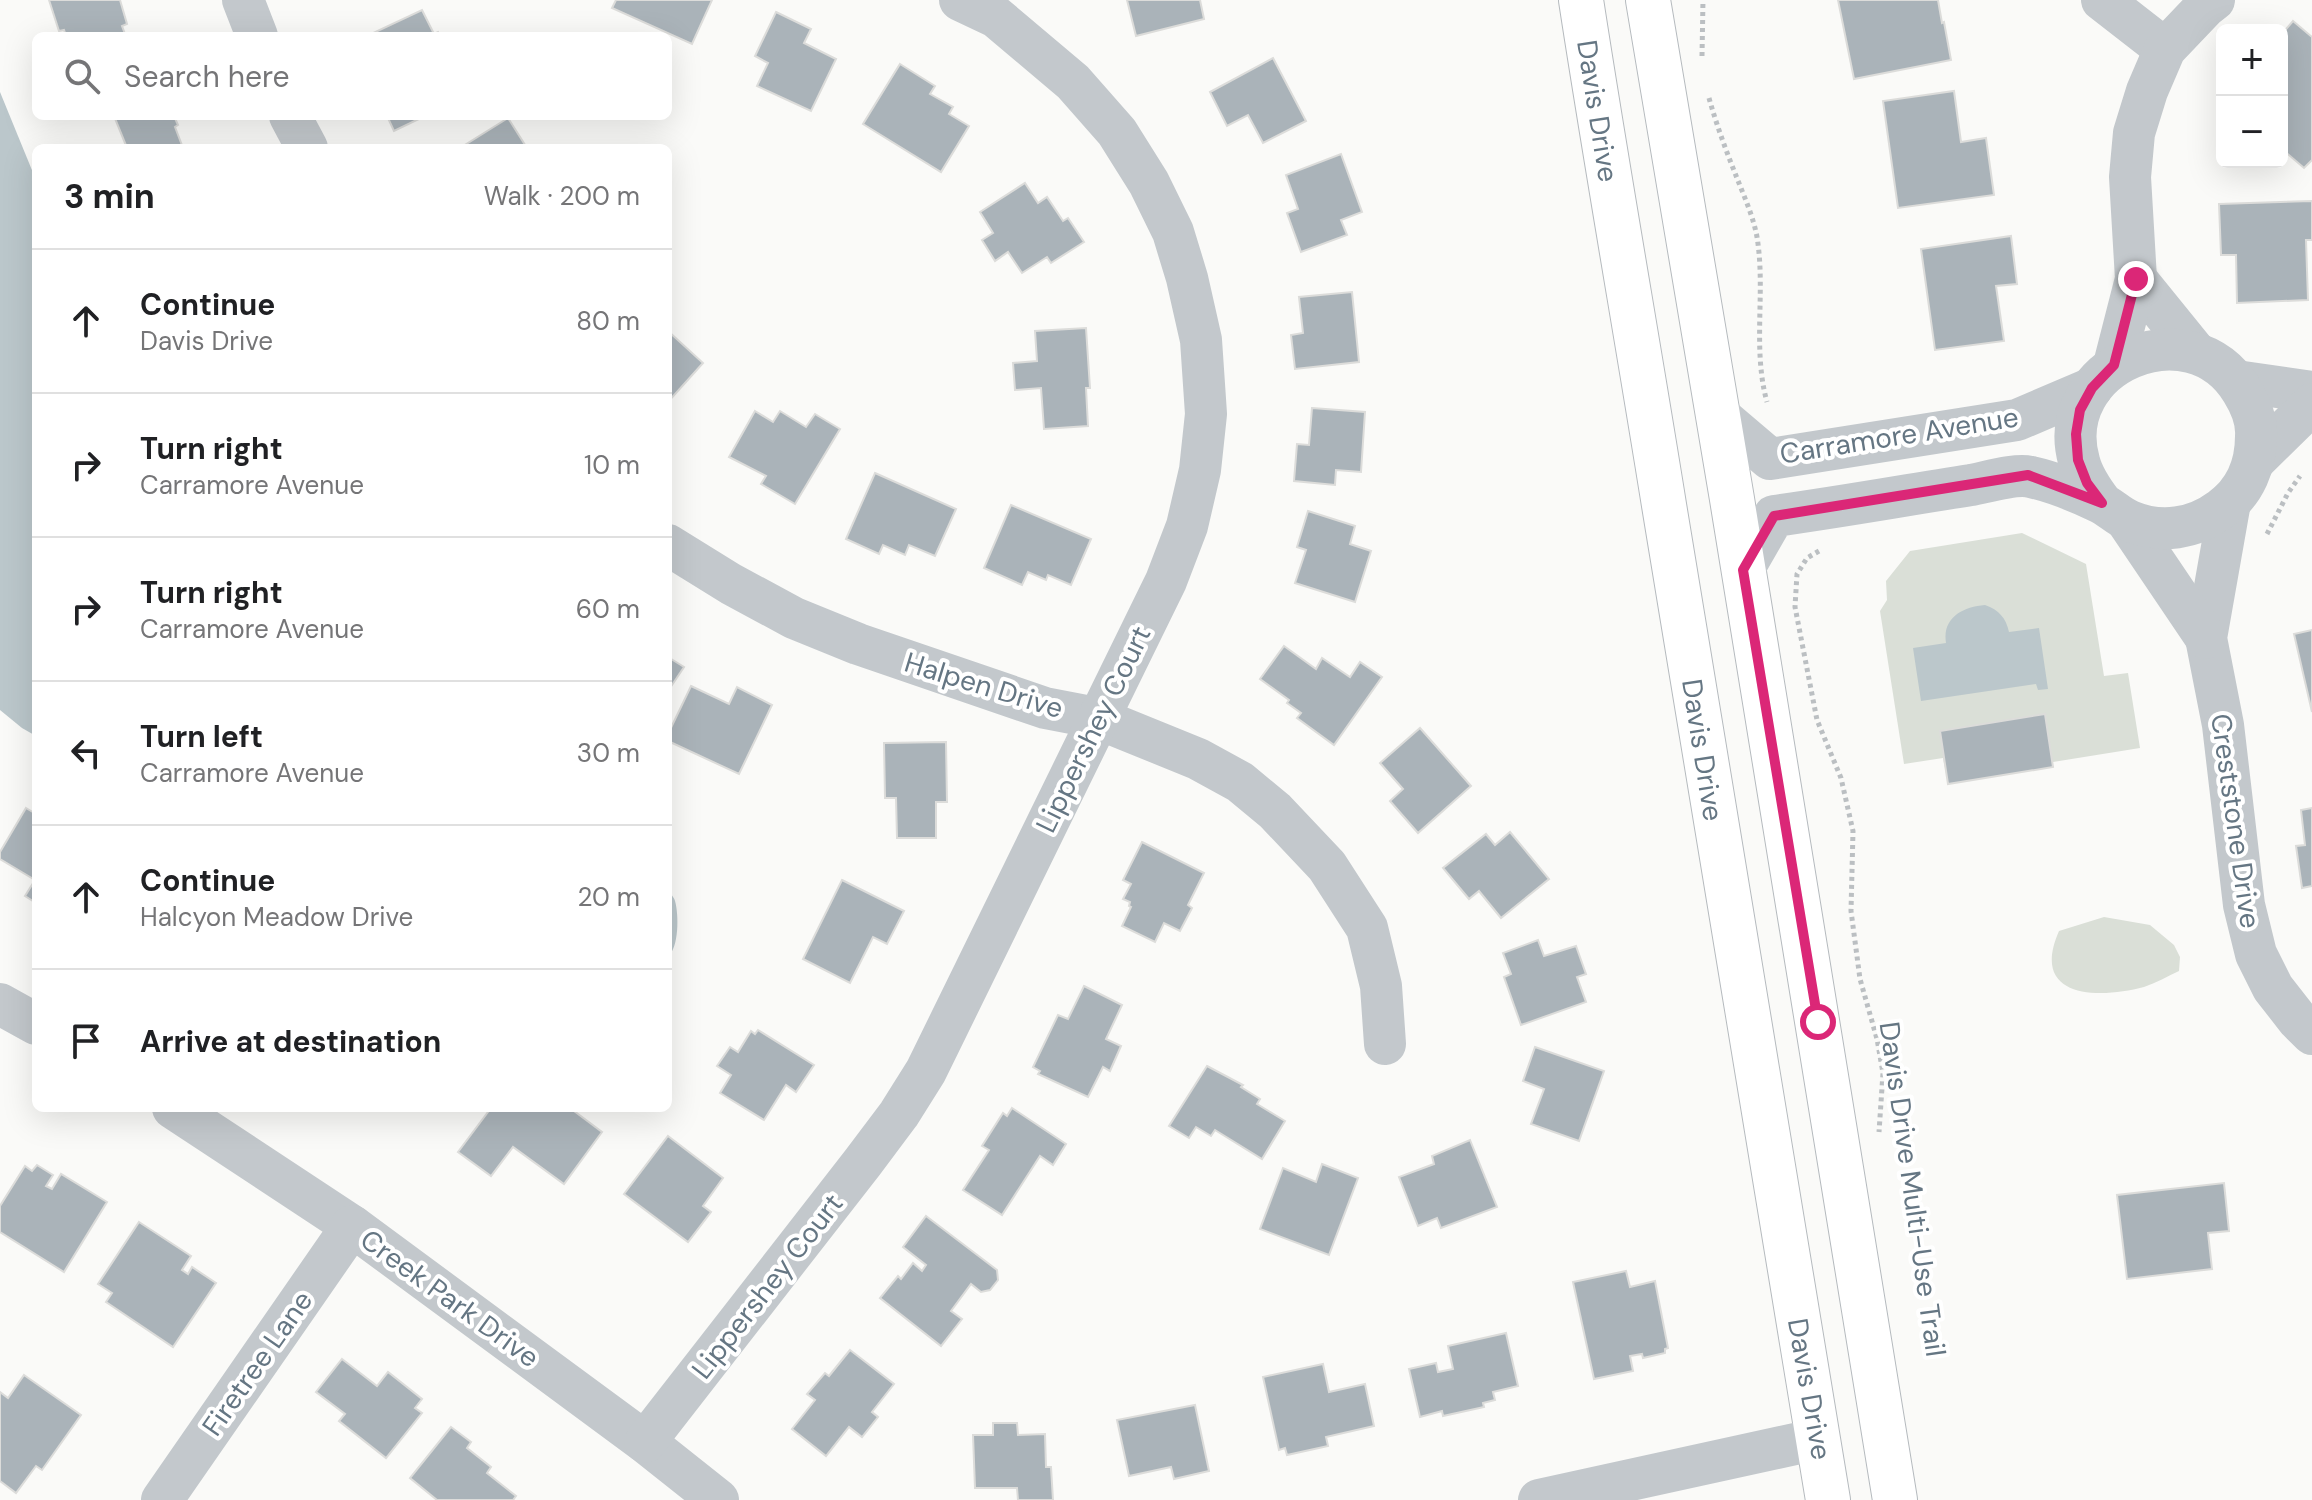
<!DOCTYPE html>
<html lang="en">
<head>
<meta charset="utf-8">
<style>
  body { margin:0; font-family:"DM Sans",sans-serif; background:#f6f6f6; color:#202124 }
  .controls { position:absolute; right:24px; top:24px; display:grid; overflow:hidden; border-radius:12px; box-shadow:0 8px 32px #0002 }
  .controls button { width:72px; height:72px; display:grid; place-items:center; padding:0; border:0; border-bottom:2px solid #e0e0e0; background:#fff; color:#202124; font:40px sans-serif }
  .stop { position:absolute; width:24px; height:24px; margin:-18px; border:6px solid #db2777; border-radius:50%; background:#fff }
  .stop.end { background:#db2777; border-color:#fff; box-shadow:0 2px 8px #0008 }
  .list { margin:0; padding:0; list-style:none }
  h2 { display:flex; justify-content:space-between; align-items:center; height:104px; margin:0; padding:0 32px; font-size:34px }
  h2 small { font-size:26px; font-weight:400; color:#757577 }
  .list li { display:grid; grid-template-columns:52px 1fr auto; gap:24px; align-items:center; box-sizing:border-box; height:144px; padding:0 32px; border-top:2px solid #e0e0e0 }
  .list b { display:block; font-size:30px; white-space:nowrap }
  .list p { margin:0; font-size:26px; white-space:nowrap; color:#757577 }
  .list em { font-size:26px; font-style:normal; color:#757577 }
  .icon { flex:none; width:44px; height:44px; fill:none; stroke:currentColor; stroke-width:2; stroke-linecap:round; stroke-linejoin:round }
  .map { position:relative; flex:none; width:2312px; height:1500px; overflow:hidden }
  .search { position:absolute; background:#fff; box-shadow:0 8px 32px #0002; left:32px; top:32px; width:640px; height:88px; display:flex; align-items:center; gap:20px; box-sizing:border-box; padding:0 28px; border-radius:12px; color:#757577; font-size:30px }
  .panel { position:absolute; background:#fff; box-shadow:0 8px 32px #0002; left:32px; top:144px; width:640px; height:968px; border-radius:12px }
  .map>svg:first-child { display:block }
  .green { fill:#dadfd7 }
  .water { fill:#bbc7cb }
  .building { fill:#aab3b9; stroke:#dcdcda; stroke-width:2 }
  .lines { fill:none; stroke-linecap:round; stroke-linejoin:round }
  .primary-casing { stroke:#b5babe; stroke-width:46 }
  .path { stroke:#bbbfc2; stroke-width:5; stroke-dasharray:4 4; stroke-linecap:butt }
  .minor { stroke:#c3c8cc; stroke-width:42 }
  .primary { stroke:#fff; stroke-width:44 }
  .route { stroke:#db2777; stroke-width:10 }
  .labels { text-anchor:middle; stroke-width:8; stroke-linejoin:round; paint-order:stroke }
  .street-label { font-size:28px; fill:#657683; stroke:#fff }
</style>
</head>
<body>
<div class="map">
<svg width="2312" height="1500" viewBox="0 0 2312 1500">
  <rect width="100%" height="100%" fill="#fafaf8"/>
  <g class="green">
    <polygon points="2022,533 2086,564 2104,676 2128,673 2140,748 2053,762 2053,767 1948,784 1943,758 1904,764 1880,611 1887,600 1886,581 1910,551"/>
    <path d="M2104,917l46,8 24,20 6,12 -1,14c-11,5 -23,12 -35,16 -45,12 -115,12 -85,-56z"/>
  </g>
  <g class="water">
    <polygon points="0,92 36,180 36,736 22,728 0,710"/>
    <path d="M1985,605c14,5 21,13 24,27l30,-4 9,61 -10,1 -2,-6 -115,17 -8,-53 33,-5c-4,-25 16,-36 39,-38z"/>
    <path d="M668,890c1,1 7,9 7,11 4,14 4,46 -7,56z"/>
  </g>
  <g class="building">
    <polygon points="49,0 120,0 127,24 122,26 125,34 66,36 64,30 59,31"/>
    <polygon points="616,0 712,0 692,44 612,8"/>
    <polygon points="1127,0 1200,0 1204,19 1136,36"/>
    <polygon points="1838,0 1938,0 1942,23 1944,22 1951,60 1854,79"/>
    <polygon points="422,10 434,34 438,32 440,36 373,36 371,34"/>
    <polygon points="776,12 811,29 804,43 836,59 811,111 757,86 768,63 755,56"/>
    <polygon points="2293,21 2312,37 2312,160 2304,168 2282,149 2282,34"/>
    <polygon points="1273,58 1306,121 1263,143 1248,115 1227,126 1210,92"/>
    <polygon points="900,64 935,86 930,94 953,107 949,114 969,126 941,172 863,124"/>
    <polygon points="1954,91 1961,142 1986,138 1994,195 1898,208 1883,101"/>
    <polygon points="114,116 174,116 178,125 175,127 183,148 127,148"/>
    <polygon points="387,116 425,116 394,131"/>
    <polygon points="508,118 527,148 460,148"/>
    <polygon points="1341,154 1362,212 1341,220 1347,235 1301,252 1287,213 1298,209 1286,175"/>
    <polygon points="1025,183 1038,203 1047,197 1063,221 1068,218 1084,242 1051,263 1047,257 1022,273 1008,252 995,261 982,240 993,233 980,212"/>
    <polygon points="2312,201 2312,240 2306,240 2308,300 2237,303 2236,255 2221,255 2219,204"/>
    <polygon points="2011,236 2017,284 1996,286 2004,341 1935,350 1921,249"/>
    <polygon points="1352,292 1359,362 1295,369 1291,335 1303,333 1299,297"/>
    <polygon points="1086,328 1090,388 1086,388 1088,426 1044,429 1041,388 1015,390 1013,363 1037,361 1035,331"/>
    <polygon points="668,331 703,363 668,402"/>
    <polygon points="1312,408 1365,412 1361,472 1336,470 1335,485 1294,481 1297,444 1309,445"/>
    <polygon points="755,411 773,422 780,411 806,427 815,414 840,429 795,504 761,484 766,476 729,457"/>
    <polygon points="875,473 956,509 935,556 909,545 905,555 883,545 879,554 846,539"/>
    <polygon points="1011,505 1091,539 1071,585 1048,575 1046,580 1028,572 1022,585 984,568"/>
    <polygon points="1308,511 1355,526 1350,544 1371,551 1355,602 1295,583 1306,550 1297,547"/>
    <polygon points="2312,630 2312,712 2294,634"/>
    <polygon points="1284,646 1316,669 1322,658 1350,677 1360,662 1382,677 1334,745 1297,718 1301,713 1287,703 1289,700 1260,679"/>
    <polygon points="668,657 684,667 668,691"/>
    <polygon points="691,686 729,704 737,687 772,705 739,774 668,741 668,734"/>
    <polygon points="2045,714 2053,767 1948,784 1940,731"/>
    <polygon points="1420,728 1471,786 1418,833 1390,801 1403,789 1380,763"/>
    <polygon points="946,742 947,802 936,802 936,838 897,838 896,798 885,798 884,743"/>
    <polygon points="26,808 36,814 36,903 25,896 35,880 0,859 0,852"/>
    <polygon points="2312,808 2312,886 2302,888 2296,846 2305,845 2301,810"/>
    <polygon points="1510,832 1549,879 1501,918 1479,891 1469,899 1443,868 1486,834 1495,845"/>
    <polygon points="1142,842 1204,873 1188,905 1192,908 1180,931 1164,923 1155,942 1122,926 1131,907 1129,906 1130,902 1123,899 1131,884 1123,880"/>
    <polygon points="842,880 904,911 887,944 873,937 850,983 803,959"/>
    <polygon points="1538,940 1544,956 1576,946 1586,974 1577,977 1586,1002 1521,1025 1504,977 1511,974 1503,953"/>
    <polygon points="1084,986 1122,1005 1106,1039 1121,1046 1110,1071 1103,1067 1088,1097 1038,1074 1040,1071 1033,1067 1058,1015 1068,1019"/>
    <polygon points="758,1030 814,1065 796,1092 786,1085 764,1120 720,1093 731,1075 717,1066 730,1047 738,1052 751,1031 755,1034"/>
    <polygon points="1535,1047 1604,1071 1579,1141 1531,1124 1544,1089 1523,1081"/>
    <polygon points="1207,1066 1243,1085 1241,1087 1260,1099 1257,1104 1285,1121 1262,1159 1215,1130 1211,1136 1196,1127 1189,1138 1169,1126"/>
    <polygon points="491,1108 570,1108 602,1132 564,1184 513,1147 491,1176 458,1152"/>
    <polygon points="1012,1108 1066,1144 1053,1165 1040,1156 1002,1215 963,1190 989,1150 982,1146 1003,1113 1007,1116"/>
    <polygon points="668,1136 723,1178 703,1206 711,1212 688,1242 624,1194"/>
    <polygon points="1470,1140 1497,1207 1441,1228 1437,1218 1418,1226 1399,1177 1434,1164 1432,1156"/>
    <polygon points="1322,1164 1358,1178 1329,1255 1260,1229 1283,1168 1316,1182"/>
    <polygon points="37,1165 53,1175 46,1186 52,1189 61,1174 107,1202 64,1272 0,1232 0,1206 25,1166 32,1171"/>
    <polygon points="2224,1183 2229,1231 2208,1233 2212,1269 2127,1279 2117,1195"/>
    <polygon points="926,1216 997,1270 998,1280 990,1290 981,1292 971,1284 951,1311 962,1319 941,1346 880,1298 898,1276 901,1279 913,1263 922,1271 926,1265 903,1247"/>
    <polygon points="139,1222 191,1256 182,1270 188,1274 192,1267 216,1283 173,1347 106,1302 112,1293 98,1284"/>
    <polygon points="1626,1271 1630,1287 1655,1281 1668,1348 1665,1349 1665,1353 1643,1358 1642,1354 1630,1356 1633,1371 1594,1379 1573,1282"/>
    <polygon points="1506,1333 1518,1386 1493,1392 1495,1400 1483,1403 1484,1407 1443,1416 1442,1411 1420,1417 1409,1369 1436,1363 1438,1372 1453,1369 1448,1346"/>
    <polygon points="850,1350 894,1384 872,1412 878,1417 862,1437 849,1427 826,1456 792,1429 815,1400 807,1394 825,1373 829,1376"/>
    <polygon points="342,1359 377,1386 388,1372 422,1399 415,1408 422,1413 386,1458 339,1421 345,1414 316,1392"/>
    <polygon points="1323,1364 1329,1392 1365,1384 1374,1426 1326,1437 1328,1446 1287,1455 1285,1448 1279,1450 1263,1377"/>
    <polygon points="24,1375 81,1415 42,1470 36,1466 16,1493 0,1481 0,1392 8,1398"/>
    <polygon points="1195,1405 1209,1471 1174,1479 1171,1467 1129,1476 1117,1420"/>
    <polygon points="993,1423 1017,1423 1018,1435 1045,1434 1046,1467 1051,1467 1053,1500 1018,1500 1017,1488 975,1488 973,1435 993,1435"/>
    <polygon points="451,1427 471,1442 467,1448 491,1467 487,1473 516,1496 513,1500 437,1500 410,1478"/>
  </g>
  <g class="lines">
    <defs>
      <g id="primary">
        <path d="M1581,0c26,169 56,337 83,505 55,332 108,664 164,995"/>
        <polyline points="1648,0 1732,499 1895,1500"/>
      </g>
    </defs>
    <use href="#primary" class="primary-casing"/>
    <g class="path">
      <polyline points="1702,56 1703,0"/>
      <path d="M1709,98c7,25 16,50 26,75 8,21 18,42 22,64 9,55 -5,111 10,165"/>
      <polyline points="2267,534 2288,493 2300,476"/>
      <polyline points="1819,551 1807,558 1797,574 1795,607 1817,720 1841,778 1853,831 1851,911 1860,979 1877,1039 1883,1073 1879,1132"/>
    </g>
    <g class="minor">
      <polyline points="243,0 257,36"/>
      <polyline points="2102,0 2165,49"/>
      <polyline points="290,116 307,148"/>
      <polyline points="2136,279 2196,353"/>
      <polyline points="2114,365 2136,279 2130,177 2134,133 2147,91 2165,49 2205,7 2214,0"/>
      <polyline points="2236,381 2312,392"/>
      <polyline points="1717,414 1770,459 2017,420 2092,388"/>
      <polyline points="2255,460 2312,404"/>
      <polyline points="2230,502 2206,638 2223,725 2244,905 2256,954 2273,988 2298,1020 2312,1034"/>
      <polyline points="2127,521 2206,638"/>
      <polyline points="668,545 731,584 794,618 858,644 1045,708 1097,718 1198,759 1240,782 1275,811 1327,866 1367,928 1381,986 1385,1044"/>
      <path d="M1743,570l31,-54c66,-9 132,-21 197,-31 16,-3 46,-12 60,-8 22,5 47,15 68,25 11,5 20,15 31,19 31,13 64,8 91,-12 24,-17 35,-44 35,-73 1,-16 -6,-32 -14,-45 -52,-86 -190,-26 -163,70 4,16 13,29 23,42"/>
      <polyline points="0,1004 36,1024"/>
      <polyline points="173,1108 352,1226 645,1442 718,1500"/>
      <polyline points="645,1442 863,1162 899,1114 926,1071 1166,581 1187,526 1200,470 1206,414 1201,340 1187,278 1173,232 1149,183 1117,132 1073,82 996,17 960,0"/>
      <polyline points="162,1500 352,1226"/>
      <polyline points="1539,1500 1818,1439"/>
    </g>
    <use href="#primary" class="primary"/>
  </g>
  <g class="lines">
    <polyline class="route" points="1818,1022 1743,570 1774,516 2028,475 2102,503 2087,483 2078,460 2076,434 2080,410 2092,388 2114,365 2136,279"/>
  </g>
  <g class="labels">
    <g class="street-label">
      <text transform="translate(1598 111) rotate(81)" y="10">Davis Drive</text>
      <text transform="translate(1899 435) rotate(-9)" y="10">Carramore Avenue</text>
      <text transform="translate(984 685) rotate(17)" y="10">Halpen Drive</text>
      <text transform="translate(1093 729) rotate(-64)" y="10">Lippershey Court</text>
      <text transform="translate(1703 750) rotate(81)" y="10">Davis Drive</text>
      <text transform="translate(2236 821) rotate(82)" y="10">Creststone Drive</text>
      <text transform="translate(1913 1189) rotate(82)" y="10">Davis Drive Multi-Use Trail</text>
      <text transform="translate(767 1286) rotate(-52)" y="10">Lippershey Court</text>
      <text transform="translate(450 1298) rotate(36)" y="10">Creek Park Drive</text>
      <text transform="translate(257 1363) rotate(-55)" y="10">Firetree Lane</text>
      <text transform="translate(1810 1389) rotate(80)" y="10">Davis Drive</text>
    </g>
  </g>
</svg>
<div class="controls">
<button>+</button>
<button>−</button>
</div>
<div class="stop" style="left:1818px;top:1022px"></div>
<div class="stop end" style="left:2136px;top:279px"></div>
<div class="search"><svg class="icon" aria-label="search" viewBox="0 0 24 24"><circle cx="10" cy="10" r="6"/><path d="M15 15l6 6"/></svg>Search here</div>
<section class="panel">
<h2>3 min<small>Walk · 200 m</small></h2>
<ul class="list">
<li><svg class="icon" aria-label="ahead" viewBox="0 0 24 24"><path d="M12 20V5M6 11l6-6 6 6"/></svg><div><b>Continue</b><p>Davis Drive</p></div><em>80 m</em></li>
<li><svg class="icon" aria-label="right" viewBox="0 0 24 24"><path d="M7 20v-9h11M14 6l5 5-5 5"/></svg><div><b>Turn right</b><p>Carramore Avenue</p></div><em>10 m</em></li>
<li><svg class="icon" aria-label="right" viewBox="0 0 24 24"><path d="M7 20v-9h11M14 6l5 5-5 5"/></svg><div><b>Turn right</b><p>Carramore Avenue</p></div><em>60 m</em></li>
<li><svg class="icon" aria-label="left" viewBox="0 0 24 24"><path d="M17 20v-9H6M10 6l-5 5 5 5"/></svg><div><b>Turn left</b><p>Carramore Avenue</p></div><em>30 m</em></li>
<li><svg class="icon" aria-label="ahead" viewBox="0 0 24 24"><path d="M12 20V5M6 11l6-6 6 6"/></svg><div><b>Continue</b><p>Halcyon Meadow Drive</p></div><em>20 m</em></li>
<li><svg class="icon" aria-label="arrive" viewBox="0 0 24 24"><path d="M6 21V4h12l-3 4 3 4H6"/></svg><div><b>Arrive at destination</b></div></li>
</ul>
</section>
</div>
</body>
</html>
